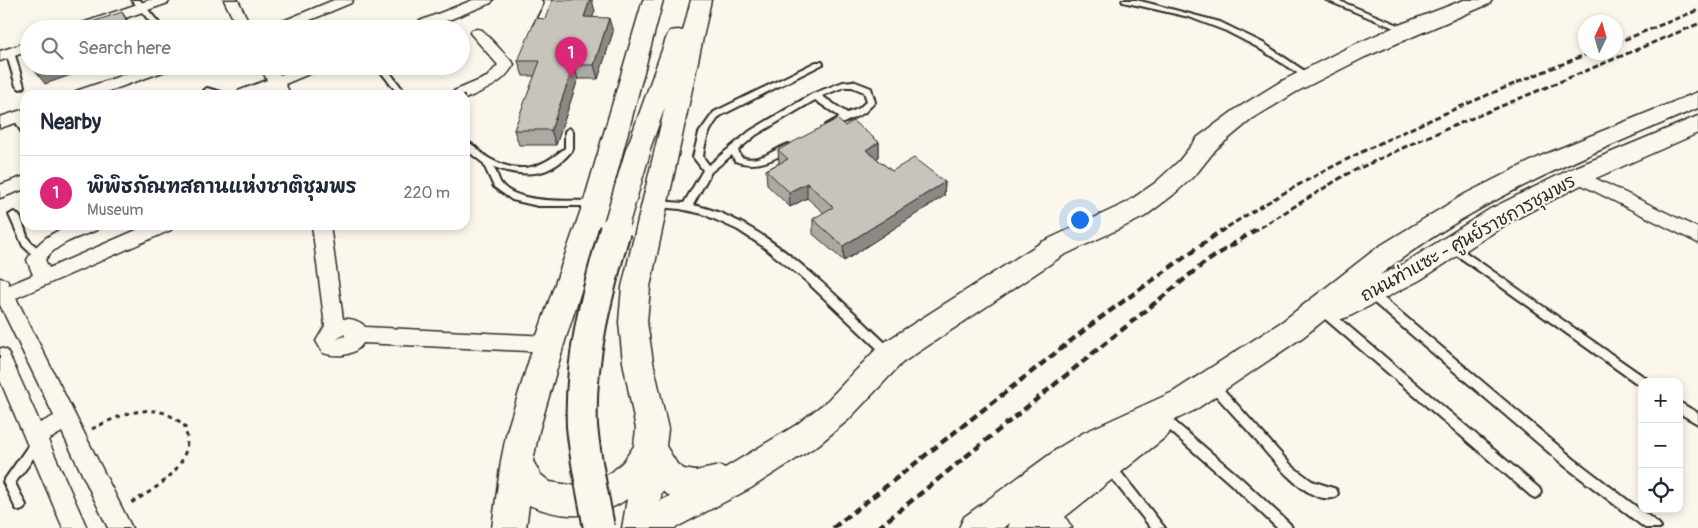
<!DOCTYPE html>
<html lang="en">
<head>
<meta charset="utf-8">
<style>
  body { margin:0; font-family:Pangolin,"Playpen Sans Thai",sans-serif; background:#f6f6f7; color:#1f2937 }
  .controls { position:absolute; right:15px; bottom:15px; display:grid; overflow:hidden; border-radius:10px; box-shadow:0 2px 8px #0003 }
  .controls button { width:45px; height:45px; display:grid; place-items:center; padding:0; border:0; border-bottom:1px solid #e0e1e3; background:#fff; color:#1f2937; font:25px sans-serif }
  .compass { position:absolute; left:1578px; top:15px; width:45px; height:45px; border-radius:50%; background:#fff; box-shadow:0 2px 8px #0003; rotate:5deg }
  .you { position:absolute; left:1079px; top:219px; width:18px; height:18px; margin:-12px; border:4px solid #fff; border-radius:50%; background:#1a73e8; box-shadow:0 0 0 8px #1a73e833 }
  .badge { display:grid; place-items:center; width:32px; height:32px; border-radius:50%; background:#db2777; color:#fff; font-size:16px; font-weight:700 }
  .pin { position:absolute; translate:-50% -41px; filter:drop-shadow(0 1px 2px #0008) }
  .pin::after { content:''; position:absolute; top:26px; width:18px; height:15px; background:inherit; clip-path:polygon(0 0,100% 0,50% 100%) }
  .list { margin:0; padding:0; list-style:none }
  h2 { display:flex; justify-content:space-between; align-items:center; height:65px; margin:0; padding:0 20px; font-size:21px }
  h2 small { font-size:16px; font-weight:400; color:#747a83 }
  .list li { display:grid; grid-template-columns:32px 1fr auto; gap:15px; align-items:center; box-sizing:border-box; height:75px; padding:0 20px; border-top:1px solid #e0e1e3 }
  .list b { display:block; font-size:19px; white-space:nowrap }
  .list p { margin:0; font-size:16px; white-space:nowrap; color:#747a83 }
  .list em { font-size:16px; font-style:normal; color:#747a83 }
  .icon { flex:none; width:28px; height:28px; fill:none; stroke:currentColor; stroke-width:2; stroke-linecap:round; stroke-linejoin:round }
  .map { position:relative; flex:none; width:1698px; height:528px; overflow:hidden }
  .search { position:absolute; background:#fff; box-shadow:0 2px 8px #0003; left:20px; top:20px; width:450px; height:55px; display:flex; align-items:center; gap:12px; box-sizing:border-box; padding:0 18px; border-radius:28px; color:#747a83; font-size:19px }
  .panel { position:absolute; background:#fff; box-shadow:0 2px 8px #0003; left:20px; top:90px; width:450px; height:140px; border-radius:15px }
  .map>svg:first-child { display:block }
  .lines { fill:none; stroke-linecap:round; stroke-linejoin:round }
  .lane-casing { stroke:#2b2b2b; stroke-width:4 }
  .street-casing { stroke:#2b2b2b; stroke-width:3 }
  .secondary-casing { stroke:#2b2b2b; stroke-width:3 }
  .path { stroke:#2b2b2b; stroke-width:3; stroke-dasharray:4.5 4.5; stroke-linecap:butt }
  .lane { fill:#fbf7ec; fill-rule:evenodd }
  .street { fill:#fbf7ec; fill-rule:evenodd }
  .secondary { fill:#fbf7ec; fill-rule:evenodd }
  .rail-far1 { stroke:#2b2b2b; stroke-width:3; stroke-dasharray:6 3; stroke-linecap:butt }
  .rail { stroke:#2b2b2b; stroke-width:4.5; stroke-dasharray:8 4.5; stroke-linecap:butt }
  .secondary-bridge-far1-casing { stroke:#2b2b2b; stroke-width:27; stroke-linecap:butt }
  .secondary-bridge-casing { stroke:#2b2b2b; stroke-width:34; stroke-linecap:butt }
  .secondary-bridge-far1 { stroke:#fbf7ec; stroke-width:24 }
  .secondary-bridge { stroke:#fbf7ec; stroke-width:30 }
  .wall { fill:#aba9a2; stroke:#2b2b2b }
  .shaded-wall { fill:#8b8984; stroke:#2b2b2b }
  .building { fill:#c7c4bc; stroke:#2b2b2b }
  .labels { text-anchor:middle; stroke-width:4.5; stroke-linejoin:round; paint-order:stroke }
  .street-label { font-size:18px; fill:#2b2b2b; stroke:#fbf7ec }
</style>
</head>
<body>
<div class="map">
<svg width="1698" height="528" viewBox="0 0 1698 528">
  <rect width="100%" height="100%" fill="#fbf7ec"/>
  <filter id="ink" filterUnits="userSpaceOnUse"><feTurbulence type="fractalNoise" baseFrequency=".02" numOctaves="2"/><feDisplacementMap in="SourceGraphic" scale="10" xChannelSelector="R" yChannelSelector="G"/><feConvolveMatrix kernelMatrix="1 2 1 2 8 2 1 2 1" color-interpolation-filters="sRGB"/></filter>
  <g filter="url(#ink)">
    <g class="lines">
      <defs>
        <g id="lane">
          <polygon points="132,0 140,0 164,29 156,29"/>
          <polygon points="543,0 551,0 553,4 542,25 538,27 534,25 545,4"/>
          <polygon points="1122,0 1136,0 1152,4 1220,22 1263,43 1312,76 1311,78 1305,78 1257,47 1226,31 1189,17 1123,2"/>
          <polygon points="1326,0 1337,0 1411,30 1407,32 1404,32"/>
          <polygon points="7,50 10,50 14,52 24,86 23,88 20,89 16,86 6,52"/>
          <path d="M816,62h6l1,2 -103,52c-11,13 -15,24 -17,41l6,8 41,-34 62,-37 31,-12 10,-1 18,7 4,14 -11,11 -35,17 -3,-1 -1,-2 1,-2 14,-8 -25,-17 -59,35 -18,15 3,7c19,7 32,-8 48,-13l4,3 -1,2c-19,11 -35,20 -57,12l-3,-6 -21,17 -18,33c74,14 146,95 200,145l1,3 -1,3 -4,1 -4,-1 -80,-76 -44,-35 -23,-15 -35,-16 -23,-5 -24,-2 -5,-3 5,-3 28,2 19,-33 -10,-13 6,-24 15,-21zM844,87h8l12,5 3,9 -9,8 -11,4 -25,-17z"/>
          <polygon points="385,69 388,70 407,95 399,95 381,72"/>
          <polygon points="207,88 224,93 225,95 211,95 204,93 203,91"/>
          <polygon points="17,114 20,115 25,123 25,134 22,133 13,117"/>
          <path d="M569,128l4,3v18c-21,28 -48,29 -79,18 2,5 4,10 6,15 15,23 70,18 95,19l3,1 2,2 -2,2h-60l-26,-6 -18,-13 -11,-24 -18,-14v-8c10,3 16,13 25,18 30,16 50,10 75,-11v-17z"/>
          <path d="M14,212c9,3 10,19 15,28 4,5 11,8 15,14l-1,3h-8l-12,-11 -14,-31z"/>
          <polygon points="1451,242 1647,379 1648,382 1642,382 1642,386 1639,385 1448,249 1446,246 1448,243"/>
          <polygon points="1370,289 1374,290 1574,459 1659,524 1661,528 1645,528 1566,467 1366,296 1365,293 1366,290"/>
          <polygon points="1328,311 1332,312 1539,488 1541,492 1539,496 1535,498 1531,496 1324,318 1323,315 1324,312"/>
          <path d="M1212,379l4,2 76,85 20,15 24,8 2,4 -2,4c-29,11 -70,-45 -86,-64 -14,-15 -28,-31 -42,-46l-2,-3 2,-3z"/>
          <polygon points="1679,402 1698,413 1698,424 1679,413"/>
          <polygon points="1164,414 1168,416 1242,479 1290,524 1292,528 1277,528 1234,487 1160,422 1158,419 1160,416"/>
          <path d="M35,434l4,1c6,13 -16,37 -24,48l11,22 -2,4 -4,2 -4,-2 -13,-27 25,-36 3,-11z"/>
          <polygon points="1108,460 1112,461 1165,528 1151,528 1104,469 1102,465 1104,461"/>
        </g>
        <g id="street">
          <polygon points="149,0 170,0 168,3 94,29 72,29 74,26"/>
          <polygon points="224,0 238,0 252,29 238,29"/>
          <polygon points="334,0 353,0 351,3 289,29 269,29 271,26"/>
          <polygon points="473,0 493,0 491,3 426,29 405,29 407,26"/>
          <path d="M477,29l5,1 32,34c-11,20 -29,26 -49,35v-4h-13l2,-4 33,-14 11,-12 -28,-32 2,-3z"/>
          <polygon points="29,42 29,51 0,61 0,51"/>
          <polygon points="150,66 173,66 171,69 98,95 74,95 76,91"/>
          <polygon points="260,66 276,66 280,75 302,66 323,66 321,69 285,84 291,95 275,95 272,89 258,95 236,95 238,91 267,80"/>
          <polygon points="25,109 25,120 0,128 0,117"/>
          <polygon points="1578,170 1698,228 1698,243 1572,180 1569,176 1572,172"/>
          <polygon points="25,176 25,189 0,198 0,185"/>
          <path d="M72,225h28l-3,5c-18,7 -40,13 -52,30l4,8 99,-43h26l-3,5 -155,68 116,230h-24l-46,-96 -14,8 39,88h-24l-63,-148v-32l7,2 33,73 14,-7 -54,-111v-27l7,2 2,5 24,-10 -6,-15c10,-19 25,-28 45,-35z"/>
          <path d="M312,225h18l13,94c7,-1 18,2 22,8l184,9 7,2 3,6 -3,6 -7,2 -186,-9c-9,14 -27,14 -40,10l-7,-12 9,-15zM345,334v2l-8,3z"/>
          <polygon points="1048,499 1056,502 1072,528 1047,528 1036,510 1040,502"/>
        </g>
        <g id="secondary">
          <path d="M643,0h20l-54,204 -45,140 -25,87 -6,30 7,13 10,8 20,3 25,-3 17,-10 11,-10 11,-16 2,-17 -13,-67 -4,-40 3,-35 43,-180 -18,50 -9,2 -9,-2 -3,-6 41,-115 3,-5 8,-1 5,1 8,-31h20l-61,287 -3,35 6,40 15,67 -2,17 11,18 7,5 11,2 25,-5 5,2 71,-43 30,-23 54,-57 162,-103 84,-39 29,-20 24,-22 19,-24 38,-28 44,-27 69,-35 50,-22 65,-25h28l-3,4 -124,53 -69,35 -44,27 -36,30 -19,24 -24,22 -29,22 -82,39 -160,107 -54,57 -30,25 -67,43 -76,40h-53l5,-29c-30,21 -66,20 -98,6l-3,23h-34l9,-67 6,-30 27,-87 49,-140zM662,491l8,5 -10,5z"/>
          <path d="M1698,92v16c-110,47 -224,92 -318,167l20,-9 90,-57 79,-39 129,-54v17l-111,49 -79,41 -88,57 -72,37 -10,3 -10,-3 -25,20 -108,73 -24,12 2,3 -5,10 -117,93h-43l2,-6 -7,6h-44l5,-11 96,-70 23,-14 90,-41 110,-71 95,-74 87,-53 76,-38z"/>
        </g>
      </defs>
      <use href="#lane" class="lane-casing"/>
      <use href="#street" class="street-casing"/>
      <use href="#secondary" class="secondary-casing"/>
      <path class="path" d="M92,429c21,-11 51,-25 75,-15 6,3 11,7 17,10 14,40 -25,63 -55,80"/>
      <use href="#lane" class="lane"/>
      <use href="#street" class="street"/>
      <use href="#secondary" class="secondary"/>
      <g class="rail-far1">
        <polyline points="1616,43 1698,10"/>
        <path d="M1220,232c116,-76 244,-128 372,-180"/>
        <polyline points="1253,232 1347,174 1420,140 1698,24"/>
      </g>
      <g class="rail">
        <polyline points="833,528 1096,321 1222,230"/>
        <polyline points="878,528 1203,264 1255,230"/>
      </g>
      <defs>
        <polyline id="secondary-bridge-far1" points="614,232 638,151"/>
        <path id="secondary-bridge" d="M599,528c-6,-34 -14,-68 -17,-102 -3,-66 15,-133 33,-196"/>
      </defs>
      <use href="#secondary-bridge-far1" class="secondary-bridge-far1-casing"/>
      <use href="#secondary-bridge" class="secondary-bridge-casing"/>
      <use href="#secondary-bridge-far1" class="secondary-bridge-far1"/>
      <use href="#secondary-bridge" class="secondary-bridge"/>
    </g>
    <g class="wall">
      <polygon points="595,11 592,17 613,32 598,79 578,79 556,145 519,145 514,130 535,76 523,76 518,61 545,19"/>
      <polygon points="845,126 879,142 879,157 876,158 892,171 945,182 944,196 844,261 813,234 813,219 824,213 807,198 790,207 767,185 766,170 779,163 778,150"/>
    </g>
    <g class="shaded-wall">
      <polygon points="590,0 592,0 595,11 587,32 584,17"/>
      <polygon points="122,12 130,24 132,29 131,29"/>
      <polygon points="609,18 613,32 598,79 594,65"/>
      <polygon points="574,65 578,79 556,145 551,130"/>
      <polygon points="54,66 97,66 45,84 36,72"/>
      <polygon points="879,142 879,157 865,165 866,150"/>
      <polygon points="945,182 944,196 844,261 843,246"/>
      <polygon points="807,183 807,198 790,207 789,192"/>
    </g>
    <g class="building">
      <polygon points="552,0 590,0 584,17 609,18 594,65 574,65 551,130 514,130 540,61 518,61 536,18 545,19"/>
      <polygon points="122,12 131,29 71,29"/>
      <polygon points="29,43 29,55 25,44"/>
      <polygon points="33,66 54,66 36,72"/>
      <polygon points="837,119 845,126 853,121 879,142 866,150 892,171 914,158 945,182 843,246 813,219 833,207 807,183 789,192 766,170 788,159 778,150"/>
    </g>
  </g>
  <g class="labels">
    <g class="street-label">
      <text transform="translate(1468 238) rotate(-29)" y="6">ถนนท่าแซะ - ศูนย์ราชการชุมพร</text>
    </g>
  </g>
</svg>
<div class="controls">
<button>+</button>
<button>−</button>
<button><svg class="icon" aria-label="locate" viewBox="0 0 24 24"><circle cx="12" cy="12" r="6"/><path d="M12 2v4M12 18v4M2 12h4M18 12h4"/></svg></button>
</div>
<svg class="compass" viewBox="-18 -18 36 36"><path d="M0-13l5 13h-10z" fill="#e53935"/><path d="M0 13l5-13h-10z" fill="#747a83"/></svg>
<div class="you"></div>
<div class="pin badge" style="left:571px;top:78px">1</div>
<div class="search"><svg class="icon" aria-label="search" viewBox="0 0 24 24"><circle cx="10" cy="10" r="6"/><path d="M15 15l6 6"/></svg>Search here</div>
<section class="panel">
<h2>Nearby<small></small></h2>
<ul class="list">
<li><span class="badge">1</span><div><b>พิพิธภัณฑสถานแห่งชาติชุมพร</b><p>Museum</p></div><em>220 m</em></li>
</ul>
</section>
</div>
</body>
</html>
